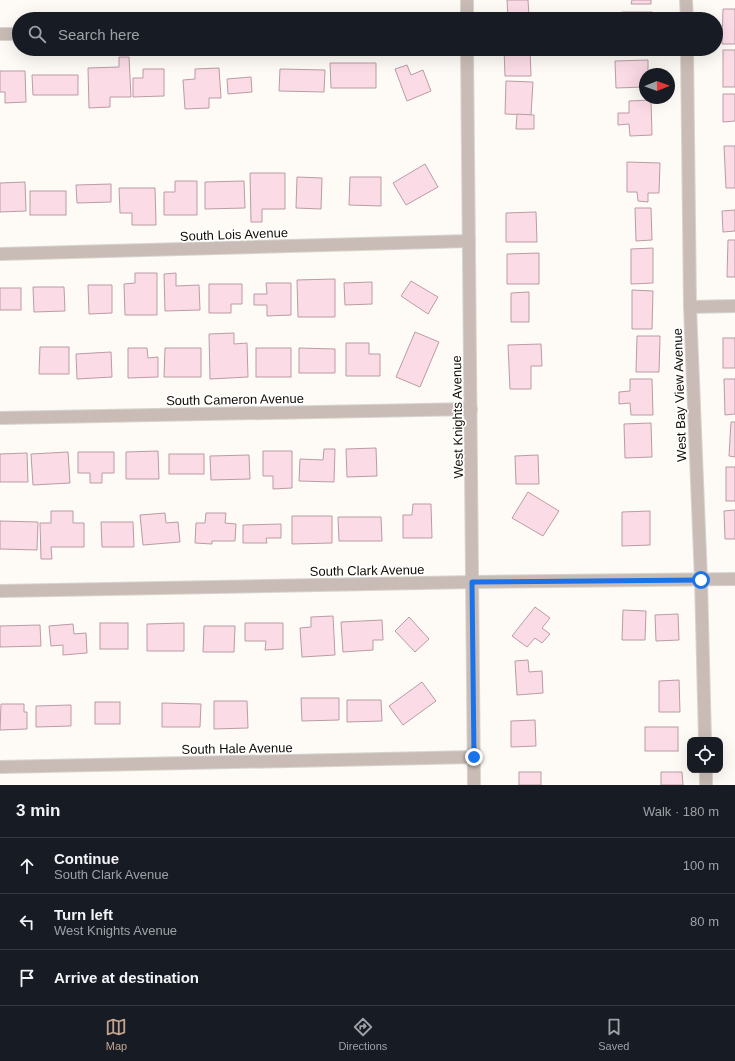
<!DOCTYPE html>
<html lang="en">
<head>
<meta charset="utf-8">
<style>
  body { margin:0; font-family:Helvetica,sans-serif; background:#20242c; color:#f1f3f6 }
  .controls { position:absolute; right:12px; bottom:12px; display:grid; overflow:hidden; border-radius:8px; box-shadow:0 4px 16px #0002 }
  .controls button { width:36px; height:36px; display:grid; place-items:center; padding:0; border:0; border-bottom:1px solid #363941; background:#171b24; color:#f1f3f6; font:20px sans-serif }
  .compass { position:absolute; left:639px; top:68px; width:36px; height:36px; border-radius:50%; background:#171b24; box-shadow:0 4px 16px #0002; rotate:89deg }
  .stop { position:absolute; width:12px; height:12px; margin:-9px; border:3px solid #1a73e8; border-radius:50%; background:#fff }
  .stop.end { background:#1a73e8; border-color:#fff; box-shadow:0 1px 4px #0008 }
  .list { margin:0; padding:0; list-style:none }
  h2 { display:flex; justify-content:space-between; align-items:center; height:52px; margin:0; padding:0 16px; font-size:17px }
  h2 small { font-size:13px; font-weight:400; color:#9ea1a6 }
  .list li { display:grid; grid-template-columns:26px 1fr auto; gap:12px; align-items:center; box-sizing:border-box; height:56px; padding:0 16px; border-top:1px solid #363941 }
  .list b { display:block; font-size:15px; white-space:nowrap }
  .list p { margin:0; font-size:13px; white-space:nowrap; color:#9ea1a6 }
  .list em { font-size:13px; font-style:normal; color:#9ea1a6 }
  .icon { flex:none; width:22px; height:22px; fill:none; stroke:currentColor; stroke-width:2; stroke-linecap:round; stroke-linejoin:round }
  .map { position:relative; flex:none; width:735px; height:785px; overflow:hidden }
  .search { position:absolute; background:#171b24; box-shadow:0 4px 16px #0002; left:12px; right:12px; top:12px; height:44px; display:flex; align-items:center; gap:10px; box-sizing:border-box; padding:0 14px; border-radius:22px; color:#9ea1a6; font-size:15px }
  .sheet { height:220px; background:#171b24 }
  nav { display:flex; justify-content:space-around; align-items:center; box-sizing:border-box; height:56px; border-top:1px solid #363941; background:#171b24; font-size:11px; color:#9ea1a6 }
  nav a { display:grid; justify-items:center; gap:2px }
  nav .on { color:#c2a591 }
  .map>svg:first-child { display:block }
  .building { fill:#fbdbe6; stroke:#ba9ca6 }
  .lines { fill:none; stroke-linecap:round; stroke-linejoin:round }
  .street-casing { stroke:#d8d4ce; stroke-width:14 }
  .street { stroke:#c9bcb6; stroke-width:12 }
  .route { stroke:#1a73e8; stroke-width:5 }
  .labels { text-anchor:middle; stroke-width:3.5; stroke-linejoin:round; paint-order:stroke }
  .street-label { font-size:13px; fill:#110b04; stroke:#fff }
</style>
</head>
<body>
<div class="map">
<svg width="735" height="785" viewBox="0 0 735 785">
  <rect width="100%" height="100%" fill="#fefaf5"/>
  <g class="building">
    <polygon points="507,0 528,0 529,16 508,17"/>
    <polygon points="632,0 651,0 651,4 631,4"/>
    <polygon points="723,9 735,9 735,44 722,44"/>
    <rect x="622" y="12" width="30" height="7"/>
    <polygon points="504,49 530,49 531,76 505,76"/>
    <rect x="723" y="50" width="12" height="37"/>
    <polygon points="119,57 129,57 131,97 110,97 110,107 89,108 88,68 119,67"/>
    <polygon points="648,60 648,74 645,74 645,87 616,88 615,61"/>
    <polygon points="330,63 376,63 376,88 331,88"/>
    <polygon points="407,65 411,75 423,70 431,91 407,101 395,69"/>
    <polygon points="219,68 221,98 209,98 209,108 185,109 183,80 195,79 195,69"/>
    <polygon points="143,69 164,69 164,96 133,97 133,78 143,78"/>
    <polygon points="280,69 325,70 324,92 279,91"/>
    <polygon points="0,71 25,71 26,102 5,103 5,92 0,92"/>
    <polygon points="32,75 78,75 78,95 33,95"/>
    <polygon points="251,77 252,92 228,94 227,79"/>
    <polygon points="506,81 533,82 531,115 505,114"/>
    <polygon points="723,94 735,94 735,121 723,122"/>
    <polygon points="651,100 652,135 630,136 629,124 618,125 618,113 629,113 629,101"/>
    <polygon points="517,114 534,115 534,129 516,129"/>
    <polygon points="724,146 735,146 735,188 726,188"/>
    <polygon points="627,162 660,163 659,193 648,193 648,202 638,201 637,192 627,192"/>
    <polygon points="425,164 438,187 406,205 393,183"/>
    <polygon points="250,173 285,173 285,209 262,209 262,222 251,222"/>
    <polygon points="297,177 322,178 321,209 296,208"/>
    <polygon points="350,177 381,177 381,206 349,205"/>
    <polygon points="175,181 197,181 197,215 164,215 164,192 175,192"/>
    <polygon points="244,181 245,208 205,209 205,182"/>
    <polygon points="25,182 26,211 0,212 0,183"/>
    <polygon points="111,184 111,202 77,203 76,185"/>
    <polygon points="119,188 155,188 156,225 132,225 132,213 120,213"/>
    <rect x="30" y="191" width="36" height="24"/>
    <polygon points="635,208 651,208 652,240 636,241"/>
    <polygon points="735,210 735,231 723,232 722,211"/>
    <polygon points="536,212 537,242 506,242 506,213"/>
    <polygon points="728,240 735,240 735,277 727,277"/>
    <polygon points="653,248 653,283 631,284 631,249"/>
    <polygon points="539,253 539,284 507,284 507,254"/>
    <polygon points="135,273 157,273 157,315 125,315 124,284 135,283"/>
    <polygon points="176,273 176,286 199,285 200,310 165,311 164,274"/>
    <polygon points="335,279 335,317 298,317 297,280"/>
    <polygon points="411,281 438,297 428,314 401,296"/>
    <polygon points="372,282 372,304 345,305 344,283"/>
    <polygon points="266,283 291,283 291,315 267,316 267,305 254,305 254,294 267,294"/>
    <polygon points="209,284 242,284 242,304 231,304 231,313 209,313"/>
    <polygon points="88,285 112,285 112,313 89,314"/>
    <polygon points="33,287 64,287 65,311 34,312"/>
    <rect x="0" y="288" width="21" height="22"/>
    <polygon points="632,290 653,291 652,329 632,329"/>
    <polygon points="529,292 529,322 511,322 511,293"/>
    <polygon points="415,332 439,342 420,387 396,377"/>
    <polygon points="234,333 234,344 247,343 248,377 210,379 209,334"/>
    <polygon points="637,336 660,336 659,372 636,372"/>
    <rect x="723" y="338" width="12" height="30"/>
    <polygon points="346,343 369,343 369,354 380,354 380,376 346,376"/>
    <polygon points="541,344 542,366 531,366 531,389 510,389 508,345"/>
    <polygon points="40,347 69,347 69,374 39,374"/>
    <polygon points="128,348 147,348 148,358 158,357 158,377 128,378"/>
    <polygon points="165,348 201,348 201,377 164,377"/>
    <rect x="256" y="348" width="35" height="29"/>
    <polygon points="299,348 335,349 335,373 299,373"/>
    <polygon points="111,352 112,377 77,379 76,354"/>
    <polygon points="630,379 652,379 653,415 631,415 630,403 619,404 619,392 630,391"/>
    <polygon points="724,379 735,379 735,414 725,415"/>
    <polygon points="731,422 735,422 735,457 729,456"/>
    <polygon points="651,423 652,457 625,458 624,424"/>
    <polygon points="376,448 377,476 347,477 346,449"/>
    <polygon points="324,449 335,449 334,482 299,481 300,459 323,460"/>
    <polygon points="158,451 159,479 126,479 126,452"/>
    <polygon points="263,451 292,451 292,488 273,489 273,476 263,476"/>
    <polygon points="68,452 70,483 33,485 31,454"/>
    <polygon points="78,452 114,452 114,473 102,473 102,483 90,483 90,473 78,473"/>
    <polygon points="27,453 28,482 0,482 0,454"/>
    <rect x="169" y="454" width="35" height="20"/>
    <polygon points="249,455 250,479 211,480 210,456"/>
    <polygon points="538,455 539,484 516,484 515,456"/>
    <rect x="726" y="467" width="9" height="34"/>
    <polygon points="528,492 559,511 543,536 512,518"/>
    <polygon points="413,504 431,504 432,538 403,538 403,515 412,515"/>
    <polygon points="735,510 735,539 725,539 724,511"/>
    <polygon points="51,511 73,511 73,523 84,523 84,547 51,547 52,559 41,559 40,523 51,523"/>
    <polygon points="650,511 650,545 622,546 622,512"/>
    <polygon points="165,513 166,523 178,522 180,542 143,545 140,515"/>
    <polygon points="206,513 226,513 225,523 236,524 235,541 212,541 212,544 195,543 196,523 205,523"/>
    <polygon points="292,516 332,516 332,543 292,544"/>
    <polygon points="338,517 381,517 382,541 339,541"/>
    <polygon points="0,521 38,522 37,550 0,549"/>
    <polygon points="101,522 133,522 134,547 102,547"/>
    <polygon points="281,524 281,538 266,538 267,543 243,543 243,525"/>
    <polygon points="535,607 550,618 542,628 550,634 542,643 535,638 527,647 512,636"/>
    <polygon points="623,610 646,611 645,640 622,640"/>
    <polygon points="678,614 679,640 656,641 655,615"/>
    <polygon points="333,616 335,655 302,657 300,628 311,627 311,617"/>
    <polygon points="409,617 429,639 415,652 395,631"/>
    <polygon points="382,620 383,640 373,640 373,650 343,652 341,622"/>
    <rect x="100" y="623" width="28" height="26"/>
    <polygon points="184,623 184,651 147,651 147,624"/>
    <polygon points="245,623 283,623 283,649 265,650 266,641 245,641"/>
    <polygon points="73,624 74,634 86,633 87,653 63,655 63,645 51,646 49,626"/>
    <polygon points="40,625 41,646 0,647 0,626"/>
    <polygon points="204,626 235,626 234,652 203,652"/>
    <polygon points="528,660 529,672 542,671 543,693 517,695 515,661"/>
    <polygon points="679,680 680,712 659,712 659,681"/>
    <polygon points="422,682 436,701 403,725 389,706"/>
    <polygon points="301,698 339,698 339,720 302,721"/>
    <polygon points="347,700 381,700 382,721 347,722"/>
    <polygon points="214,701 247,701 248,728 214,729"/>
    <rect x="95" y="702" width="25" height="22"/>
    <polygon points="162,703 201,704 200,727 162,727"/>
    <polygon points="1,704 24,704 24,712 27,712 27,729 0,730"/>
    <polygon points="71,705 71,726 36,727 36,706"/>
    <polygon points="535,720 536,746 511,747 511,721"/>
    <rect x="645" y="727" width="33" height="24"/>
    <rect x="519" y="772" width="22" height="13"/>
    <polygon points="661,772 682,772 683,785 661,785"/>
  </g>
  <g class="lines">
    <defs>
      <g id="street">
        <polyline points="467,0 467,19"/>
        <polyline points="686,0 687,19"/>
        <polyline points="0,34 19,34"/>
        <polyline points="467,49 474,785"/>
        <polyline points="687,49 690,307 701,580 705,740"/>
        <polyline points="0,254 469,241"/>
        <polyline points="690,307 735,306"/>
        <polyline points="0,418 471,409"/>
        <polyline points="0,591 473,582 735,579"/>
        <polyline points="0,767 474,757"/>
        <polyline points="706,770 706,785"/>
      </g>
    </defs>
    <use href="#street" class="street-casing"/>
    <use href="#street" class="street"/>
  </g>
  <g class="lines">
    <polyline class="route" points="474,757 472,582 701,580"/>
  </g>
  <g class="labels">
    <g class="street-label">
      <text transform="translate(234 234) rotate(-2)" y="5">South Lois Avenue</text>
      <text transform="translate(679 395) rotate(-92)" y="5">West Bay View Avenue</text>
      <text transform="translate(235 399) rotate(-1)" y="5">South Cameron Avenue</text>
      <text transform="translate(457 417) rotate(-91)" y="5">West Knights Avenue</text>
      <text transform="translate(367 570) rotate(-1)" y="5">South Clark Avenue</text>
      <text transform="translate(237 748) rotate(-1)" y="5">South Hale Avenue</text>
    </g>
  </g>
</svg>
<div class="controls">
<button><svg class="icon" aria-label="locate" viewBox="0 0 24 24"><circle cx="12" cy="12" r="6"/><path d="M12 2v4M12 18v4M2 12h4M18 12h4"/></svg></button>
</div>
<svg class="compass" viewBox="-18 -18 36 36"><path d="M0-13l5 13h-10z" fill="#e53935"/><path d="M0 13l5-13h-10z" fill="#9ea1a6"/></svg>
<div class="stop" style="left:701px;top:580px"></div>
<div class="stop end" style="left:474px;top:757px"></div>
<div class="search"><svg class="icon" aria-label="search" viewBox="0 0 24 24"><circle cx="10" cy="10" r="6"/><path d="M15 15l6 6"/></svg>Search here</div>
</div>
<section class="sheet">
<h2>3 min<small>Walk · 180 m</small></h2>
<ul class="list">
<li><svg class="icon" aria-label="ahead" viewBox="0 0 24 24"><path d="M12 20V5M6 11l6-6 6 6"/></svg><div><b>Continue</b><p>South Clark Avenue</p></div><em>100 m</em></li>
<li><svg class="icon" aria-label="left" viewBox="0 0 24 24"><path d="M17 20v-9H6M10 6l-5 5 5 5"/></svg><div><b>Turn left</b><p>West Knights Avenue</p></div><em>80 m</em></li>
<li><svg class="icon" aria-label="arrive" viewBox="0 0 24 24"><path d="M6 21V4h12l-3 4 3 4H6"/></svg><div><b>Arrive at destination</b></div></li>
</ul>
</section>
<nav>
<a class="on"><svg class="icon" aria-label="map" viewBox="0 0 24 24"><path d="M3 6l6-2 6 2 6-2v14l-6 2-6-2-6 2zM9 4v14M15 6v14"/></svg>Map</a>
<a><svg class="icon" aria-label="directions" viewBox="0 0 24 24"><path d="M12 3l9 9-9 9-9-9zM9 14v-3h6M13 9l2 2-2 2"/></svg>Directions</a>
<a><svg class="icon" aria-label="saved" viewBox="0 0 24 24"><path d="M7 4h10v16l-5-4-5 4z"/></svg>Saved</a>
</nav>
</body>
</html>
